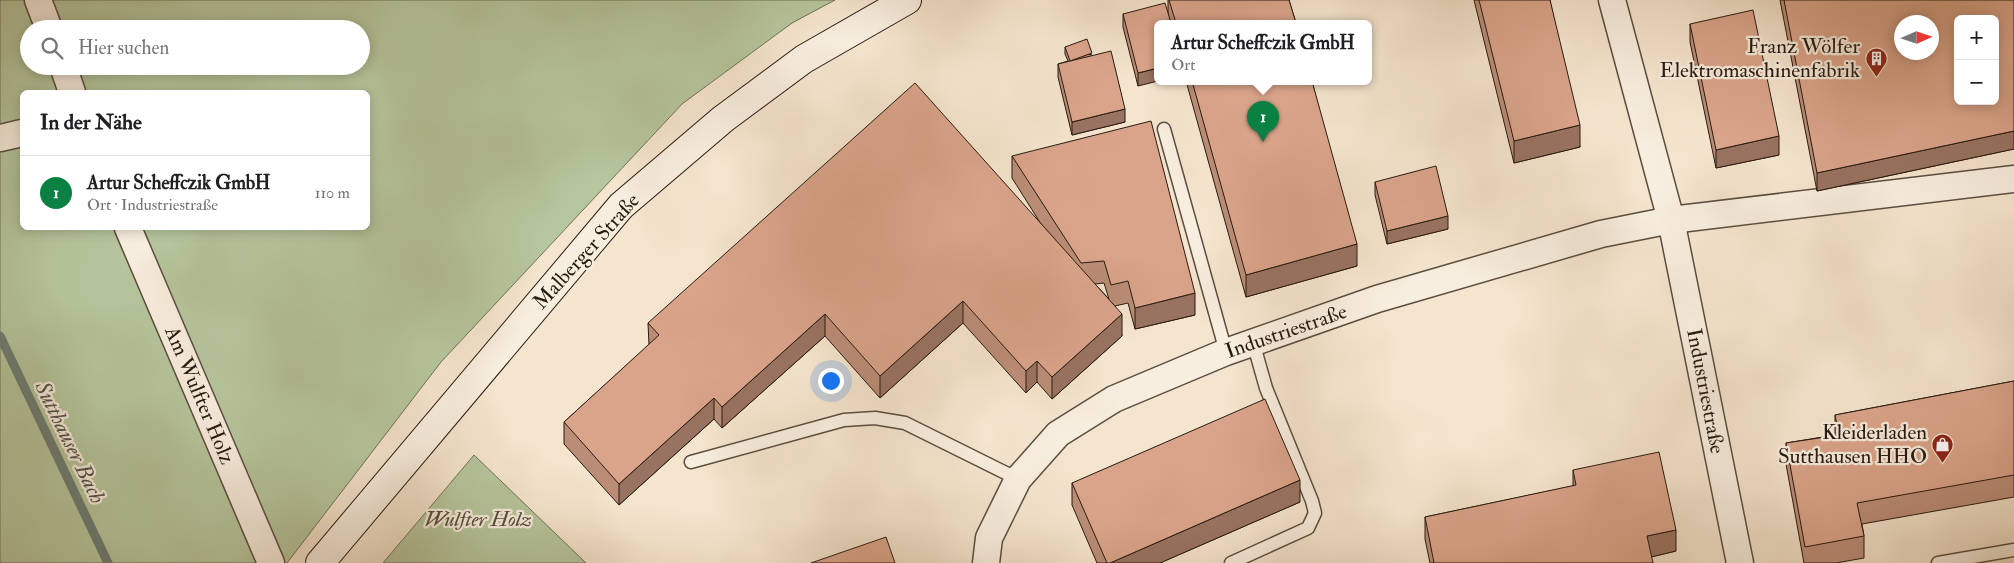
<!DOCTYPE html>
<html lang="de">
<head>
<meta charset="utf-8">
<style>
  body { margin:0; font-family:"IM FELL Double Pica",serif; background:#f2f2f2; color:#202124 }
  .controls { position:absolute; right:15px; top:15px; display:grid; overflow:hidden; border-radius:8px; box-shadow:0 2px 12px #0003 }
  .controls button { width:45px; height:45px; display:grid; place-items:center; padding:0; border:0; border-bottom:1px solid #e0e0e0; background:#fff; color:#202124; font:25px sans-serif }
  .compass { position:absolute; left:1894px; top:15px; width:45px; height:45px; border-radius:50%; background:#fff; box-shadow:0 2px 12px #0003; rotate:87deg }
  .you { position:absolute; left:830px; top:380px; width:18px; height:18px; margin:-12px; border:4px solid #fff; border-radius:50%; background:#1a73e8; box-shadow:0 0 0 8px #1a73e833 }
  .badge { display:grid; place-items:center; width:32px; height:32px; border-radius:50%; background:#0b8043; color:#fff; font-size:16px; font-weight:700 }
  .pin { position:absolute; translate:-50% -41px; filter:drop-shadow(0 1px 2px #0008) }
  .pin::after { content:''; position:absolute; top:26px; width:18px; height:15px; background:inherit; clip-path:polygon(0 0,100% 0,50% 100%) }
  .popup { position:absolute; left:1154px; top:20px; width:218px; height:65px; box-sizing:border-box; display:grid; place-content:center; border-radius:8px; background:#fff; filter:drop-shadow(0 1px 4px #0005); font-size:16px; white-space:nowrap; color:#757577 }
  .popup b { font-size:19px; color:#202124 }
  .popup::after { content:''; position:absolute; left:50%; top:100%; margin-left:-10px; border:10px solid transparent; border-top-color:#fff }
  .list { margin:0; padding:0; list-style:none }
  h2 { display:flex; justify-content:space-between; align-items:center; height:65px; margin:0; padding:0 20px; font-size:21px }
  h2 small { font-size:16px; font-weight:400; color:#757577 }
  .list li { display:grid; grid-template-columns:32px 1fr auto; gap:15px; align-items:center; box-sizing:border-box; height:75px; padding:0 20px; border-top:1px solid #e0e0e0 }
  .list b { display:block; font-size:19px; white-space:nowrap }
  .list p { margin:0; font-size:16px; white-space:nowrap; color:#757577 }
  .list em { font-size:16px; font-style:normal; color:#757577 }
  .icon { flex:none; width:28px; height:28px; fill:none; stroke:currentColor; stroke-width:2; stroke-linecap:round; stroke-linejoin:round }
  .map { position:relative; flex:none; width:2014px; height:563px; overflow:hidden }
  .search { position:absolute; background:#fff; box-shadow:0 2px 12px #0003; left:20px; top:20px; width:350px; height:55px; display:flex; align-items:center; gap:12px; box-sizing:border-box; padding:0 18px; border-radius:28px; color:#757577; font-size:19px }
  .panel { position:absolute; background:#fff; box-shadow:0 2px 12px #0003; left:20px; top:90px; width:350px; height:140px; border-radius:8px }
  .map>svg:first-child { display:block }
  .green { fill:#b6c69d; stroke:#6f7057; fill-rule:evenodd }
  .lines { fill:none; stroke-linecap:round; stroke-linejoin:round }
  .stream { stroke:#6e7d75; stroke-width:9 }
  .lane-casing { stroke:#5b4d40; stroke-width:15 }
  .street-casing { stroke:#5b4d40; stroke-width:29 }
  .secondary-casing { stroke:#281a11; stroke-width:30 }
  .lane { stroke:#f8eedf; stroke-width:12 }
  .street { stroke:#f8eedf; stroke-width:26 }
  .secondary { stroke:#f8eedf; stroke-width:28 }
  .wall { fill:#bb8d77; stroke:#281a11; fill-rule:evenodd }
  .shaded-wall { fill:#997361; stroke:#281a11 }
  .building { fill:#daa48a; stroke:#281a11; fill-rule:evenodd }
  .labels { text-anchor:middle; stroke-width:4.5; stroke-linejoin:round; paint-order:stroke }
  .poi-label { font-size:21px; fill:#281a11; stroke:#f8eedf; text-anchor:end }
  .street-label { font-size:21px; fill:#281a11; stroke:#f8eedf }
  .park-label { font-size:21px; font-style:italic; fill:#534e3b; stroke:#f8eedf }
  .water-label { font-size:22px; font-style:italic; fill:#51544b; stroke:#f8eedf }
</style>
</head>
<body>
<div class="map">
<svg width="2014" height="563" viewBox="0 0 2014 563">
  <rect width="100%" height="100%" fill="#f5e5ce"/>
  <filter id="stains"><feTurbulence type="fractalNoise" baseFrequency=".004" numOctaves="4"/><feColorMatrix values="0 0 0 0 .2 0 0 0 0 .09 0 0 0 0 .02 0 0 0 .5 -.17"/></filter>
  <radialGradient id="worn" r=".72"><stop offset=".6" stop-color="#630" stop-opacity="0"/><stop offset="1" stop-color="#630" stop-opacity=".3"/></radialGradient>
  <g class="green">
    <path d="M0,0h835l-43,23 -110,81 -241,258 -154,201h-287zM29,29h332v37h-332zM22,92h346v136h-346z"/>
    <polygon points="474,455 586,563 383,563"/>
  </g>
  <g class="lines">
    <polyline class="stream" points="0,336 108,563"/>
    <defs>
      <g id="lane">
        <polyline points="1164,129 1226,352"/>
        <polyline points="691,462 844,420 875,418 905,423 1018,479"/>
        <polyline points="1231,563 1308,528 1315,513 1312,501 1266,388 1253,342"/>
        <polyline points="1938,563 2014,550"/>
      </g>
      <g id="street">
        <polyline points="38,0 49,29"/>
        <polyline points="1612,0 1671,220 1740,563"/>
        <polyline points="63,66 72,92"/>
        <polyline points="0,138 22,133"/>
        <polyline points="128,228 271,563"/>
        <polyline points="986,563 989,538 1018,479 1058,434 1114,399 1226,352 1377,299 1601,234 1671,220 2014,179"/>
      </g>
      <polyline id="secondary" points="320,563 621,206 723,119 804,59 907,0"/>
    </defs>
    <use href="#lane" class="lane-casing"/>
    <use href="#street" class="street-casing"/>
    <use href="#secondary" class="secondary-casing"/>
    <use href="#lane" class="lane"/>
    <use href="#street" class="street"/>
    <use href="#secondary" class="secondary"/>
  </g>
  <g class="wall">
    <polygon points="1168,0 1289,0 1296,23 1158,23 1138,86 1123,27 1123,14 1168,14"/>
    <polygon points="1474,0 1550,0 1580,147 1514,163"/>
    <polygon points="1780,0 2014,0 2014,149 1817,191"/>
    <polygon points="1690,24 1779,155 1716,168 1690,42"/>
    <polygon points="1065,47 1092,55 1125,122 1072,135 1058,77 1058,64 1068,61 1065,54"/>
    <polygon points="1186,81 1312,81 1357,266 1246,297"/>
    <path d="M1012,156l183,159 -60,14 -7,-26 -13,3 7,30 -70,63 -15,-17 -11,11 -63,-70 -83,75 -55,-62 -103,92 -8,-9 -95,86 -55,-61v-22l85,-77 -1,-22 393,-99 -29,-46zM1104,283l5,16 -14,-15z"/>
    <polygon points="1375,182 1448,229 1387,244 1375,195"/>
    <polygon points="2014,381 2014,497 1862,524 1864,536 1864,558 1836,563 1804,563 1786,464 1786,443 1835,435 1835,415"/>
    <polygon points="1573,470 1676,551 1651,557 1653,563 1430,563 1425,539 1425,517 1573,486"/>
    <polygon points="1072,483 1300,502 1160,563 1097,563 1072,505"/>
  </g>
  <g class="shaded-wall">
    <polygon points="1158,68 1158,81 1138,86 1138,73"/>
    <polygon points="1125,109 1125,122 1072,135 1072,122"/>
    <polygon points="1580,125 1580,147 1514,163 1514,141"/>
    <polygon points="2014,131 2014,149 1817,191 1817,173"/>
    <polygon points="1779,136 1779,155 1716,168 1716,150"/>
    <polygon points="1448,216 1448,229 1387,244 1387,231"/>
    <polygon points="1357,244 1357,266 1246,297 1246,275"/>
    <polygon points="1195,293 1195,315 1135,329 1135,308"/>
    <polygon points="963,301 963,323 880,398 880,376"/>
    <polygon points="825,314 825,336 722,428 722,407"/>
    <polygon points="1122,314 1122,336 1052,399 1052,377"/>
    <polygon points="1037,361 1037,382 1026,393 1026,371"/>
    <polygon points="714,398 714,419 619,505 619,484"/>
    <polygon points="1300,480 1300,502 1160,563 1110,563"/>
    <polygon points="1676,530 1676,551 1647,558 1647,536"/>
  </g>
  <g class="building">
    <polygon points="1169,0 1289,0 1296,23 1176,23"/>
    <polygon points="1479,0 1550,0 1580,125 1514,141"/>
    <path d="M1784,0h230v131l-197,42zM1958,19h37v82h-37zM1902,22h30v30h-30z"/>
    <polygon points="1165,3 1171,23 1158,23 1158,68 1138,73 1123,14"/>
    <polygon points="1753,10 1779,136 1716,150 1690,24"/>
    <polygon points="1087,39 1092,53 1070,61 1065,47"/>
    <polygon points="1111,51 1125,109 1072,122 1058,64"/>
    <polygon points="1192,81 1312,81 1357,244 1246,275"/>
    <polygon points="915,83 1122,314 1052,377 1037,361 1026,371 963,301 880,376 825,314 722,407 714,398 619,484 564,422 659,335 648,323"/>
    <polygon points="1151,121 1195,293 1135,308 1128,281 1111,285 1104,261 1081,263 1012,156"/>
    <polygon points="1436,166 1448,216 1387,231 1375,182"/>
    <polygon points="2014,381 2014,475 1857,503 1864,536 1805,547 1786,443 1839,435 1835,415"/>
    <polygon points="1265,399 1300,480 1110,563 1107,563 1072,483"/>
    <polygon points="1659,452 1676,530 1647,536 1653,563 1434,563 1425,517 1576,485 1573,470"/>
    <polygon points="886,537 895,563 811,563"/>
  </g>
  <defs>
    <symbol id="building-pin" viewBox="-11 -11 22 30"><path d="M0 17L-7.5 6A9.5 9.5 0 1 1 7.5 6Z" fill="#8f2418" stroke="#f8eedf"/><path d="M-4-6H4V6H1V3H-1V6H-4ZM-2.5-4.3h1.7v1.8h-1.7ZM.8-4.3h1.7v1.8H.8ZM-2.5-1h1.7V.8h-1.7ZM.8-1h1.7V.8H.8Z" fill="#fff"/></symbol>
    <symbol id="shop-pin" viewBox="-11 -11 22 30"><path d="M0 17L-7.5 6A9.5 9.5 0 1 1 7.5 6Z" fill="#8f2418" stroke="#f8eedf"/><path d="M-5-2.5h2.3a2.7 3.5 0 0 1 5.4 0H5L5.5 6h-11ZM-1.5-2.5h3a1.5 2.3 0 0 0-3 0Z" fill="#fff"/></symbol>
  </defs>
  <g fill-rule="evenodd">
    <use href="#building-pin" x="1864" y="46" width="25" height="34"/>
    <use href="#shop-pin" x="1930" y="432" width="25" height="34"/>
  </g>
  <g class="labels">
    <g class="poi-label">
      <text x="1860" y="53">Franz Wölfer<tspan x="1860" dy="24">Elektromaschinenfabrik</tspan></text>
      <text x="1927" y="439">Kleiderladen<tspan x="1927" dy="24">Sutthausen HHO</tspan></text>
    </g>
    <g class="street-label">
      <text transform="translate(586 251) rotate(-48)" y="7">Malberger Straße</text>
      <text transform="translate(1286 331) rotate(-19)" y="7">Industriestraße</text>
      <text transform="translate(1706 391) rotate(79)" y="7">Industriestraße</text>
      <text transform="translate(200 395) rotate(67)" y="7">Am Wulfter Holz</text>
    </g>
    <g class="park-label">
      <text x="478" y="526">Wulfter Holz</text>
    </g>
    <g class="water-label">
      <text transform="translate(71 442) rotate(64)" y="8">Sutthauser Bach</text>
    </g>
  </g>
  <rect width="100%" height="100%" filter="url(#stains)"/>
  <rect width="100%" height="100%" fill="url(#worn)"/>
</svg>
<div class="controls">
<button>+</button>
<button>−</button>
</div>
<svg class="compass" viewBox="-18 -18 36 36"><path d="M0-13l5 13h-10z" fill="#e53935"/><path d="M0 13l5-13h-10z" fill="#757577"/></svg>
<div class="you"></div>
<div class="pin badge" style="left:1263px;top:142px">1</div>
<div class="popup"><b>Artur Scheffczik GmbH</b>Ort</div>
<div class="search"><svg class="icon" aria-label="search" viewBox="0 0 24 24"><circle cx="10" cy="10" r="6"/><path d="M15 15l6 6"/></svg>Hier suchen</div>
<section class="panel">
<h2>In der Nähe<small></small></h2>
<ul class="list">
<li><span class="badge">1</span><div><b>Artur Scheffczik GmbH</b><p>Ort · Industriestraße</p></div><em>110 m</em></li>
</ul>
</section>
</div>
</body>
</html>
